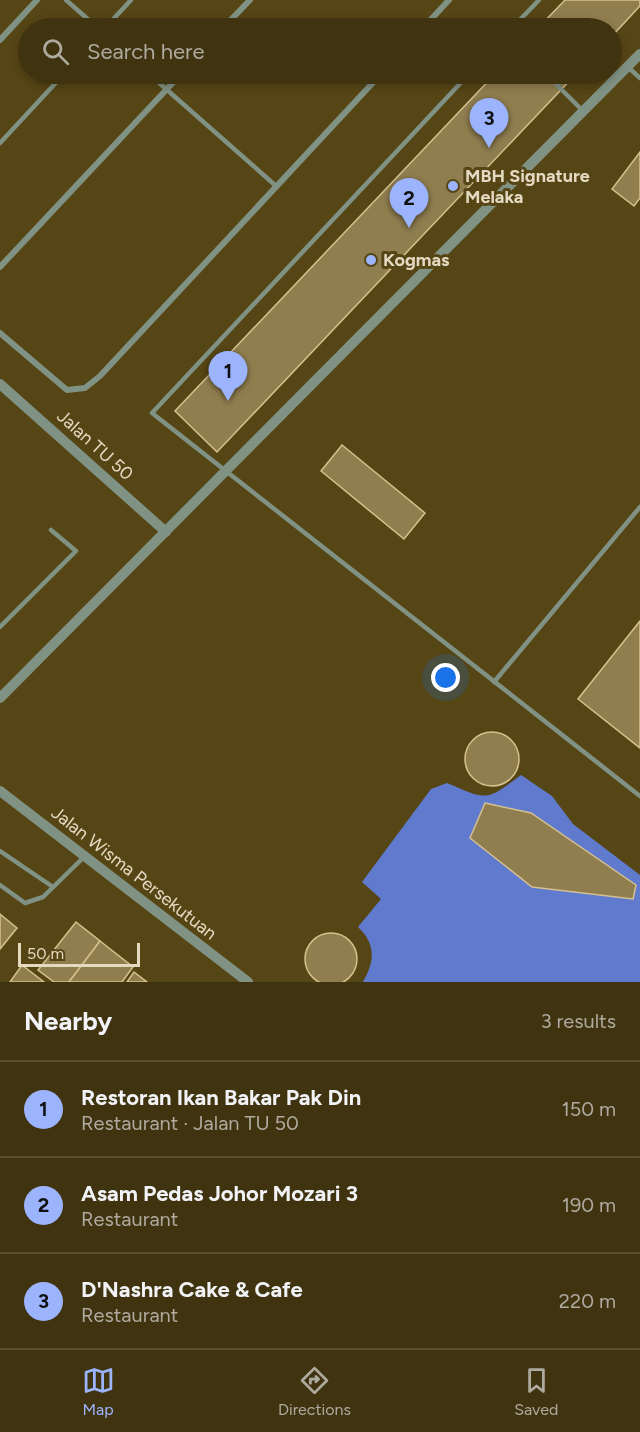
<!DOCTYPE html>
<html lang="en">
<head>
<meta charset="utf-8">
<style>
  body { margin:0; font-family:Figtree,sans-serif; background:#4b3f1e; color:#f1f3f6 }
  .scale { position:absolute; left:18px; bottom:15px; width:122px; box-sizing:border-box; padding-left:6px; border:3px solid #e4dac2; border-top:0; font-size:16px; line-height:21px; white-space:nowrap; color:#e4dac2; -webkit-text-stroke:4px #564515; paint-order:stroke }
  .you { position:absolute; left:446px; top:678px; width:21px; height:21px; margin:-15px; border:4px solid #fff; border-radius:50%; background:#1a73e8; box-shadow:0 0 0 9px #1a73e833 }
  .badge { display:grid; place-items:center; width:39px; height:39px; border-radius:50%; background:#9bb4fd; color:#111; font-size:20px; font-weight:700 }
  .pin { position:absolute; translate:-50% -50px; filter:drop-shadow(0 2px 3px #0008) }
  .pin::after { content:''; position:absolute; top:32px; width:21px; height:18px; background:inherit; clip-path:polygon(0 0,100% 0,50% 100%) }
  .list { margin:0; padding:0; list-style:none }
  h2 { display:flex; justify-content:space-between; align-items:center; height:78px; margin:0; padding:0 24px; font-size:26px }
  h2 small { font-size:20px; font-weight:400; color:#aeaa9f }
  .list li { display:grid; grid-template-columns:39px 1fr auto; gap:18px; align-items:center; box-sizing:border-box; height:96px; padding:0 24px; border-top:2px solid #594f30 }
  .list b { display:block; font-size:22px; white-space:nowrap }
  .list p { margin:0; font-size:20px; white-space:nowrap; color:#aeaa9f }
  .list em { font-size:20px; font-style:normal; color:#aeaa9f }
  .icon { flex:none; width:33px; height:33px; fill:none; stroke:currentColor; stroke-width:2; stroke-linecap:round; stroke-linejoin:round }
  .map { position:relative; flex:none; width:640px; height:982px; overflow:hidden }
  .search { position:absolute; background:#403410; box-shadow:0 3px 9px #0003; left:18px; right:18px; top:18px; height:66px; display:flex; align-items:center; gap:15px; box-sizing:border-box; padding:0 21px; border-radius:33px; color:#aeaa9f; font-size:22px }
  .sheet { height:366px; background:#403410 }
  nav { display:flex; justify-content:space-around; align-items:center; box-sizing:border-box; height:84px; border-top:2px solid #594f30; background:#403410; font-size:16px; color:#aeaa9f }
  nav a { display:grid; justify-items:center; gap:3px }
  nav .on { color:#9bb4fd }
  .map>svg:first-child { display:block }
  .water { fill:#607acd }
  .building { fill:#907e4f; stroke:#d5c190; stroke-width:1.5 }
  .lines { fill:none; stroke-linecap:round; stroke-linejoin:round }
  .service { stroke:#809283; stroke-width:4.5 }
  .minor { stroke:#809283; stroke-width:6 }
  .tertiary { stroke:#809283; stroke-width:10 }
  .poi-dot { fill:#9bb4fd; stroke:#564515; stroke-width:2 }
  .labels { text-anchor:middle; stroke-width:6; stroke-linejoin:round; paint-order:stroke }
  .poi-label { font-size:18px; font-weight:bold; fill:#e4dac2; stroke:#564515; text-anchor:start }
  .street-label { font-size:18px; fill:#e4dac2; stroke:#564515 }
</style>
</head>
<body>
<div class="map">
<svg width="640" height="982" viewBox="0 0 640 982">
  <rect width="100%" height="100%" fill="#564515"/>
  <path class="water" d="M521,775l31,21 21,28 67,51v107h-277c12,-21 13,-38 -5,-55l23,-28 -19,-17 69,-93 16,-6c40,17 38,19 74,-8z"/>
  <g class="building">
    <polygon points="565,0 640,0 640,6 612,36 612,28 538,28"/>
    <polygon points="495,74 576,74 217,452 175,411"/>
    <polygon points="640,152 640,198 634,206 612,189"/>
    <polygon points="342,445 425,513 404,539 321,471"/>
    <polygon points="640,621 640,748 578,699"/>
    <circle cx="492" cy="759" r="27"/>
    <polygon points="485,803 531,813 636,885 633,899 532,887 470,838"/>
    <polygon points="0,914 17,928 0,949"/>
    <polygon points="76,922 100,941 69,982 54,982 38,970"/>
    <circle cx="331" cy="959" r="26"/>
    <polygon points="100,941 133,967 122,982 69,982"/>
    <polygon points="22,965 44,982 10,982"/>
    <polygon points="134,972 147,982 127,982"/>
  </g>
  <g class="lines">
    <g class="service">
      <polyline points="66,0 98,28"/>
      <polyline points="105,28 131,0"/>
      <polyline points="512,28 539,0"/>
      <polyline points="628,67 640,78"/>
      <polyline points="149,74 276,186"/>
      <polyline points="469,74 152,413 640,796"/>
      <polyline points="546,74 582,110"/>
      <polyline points="0,143 64,74"/>
      <polyline points="0,627 76,551 51,530"/>
      <polyline points="494,682 640,507"/>
      <polyline points="0,851 53,887"/>
      <polyline points="0,885 25,903 43,897 85,856"/>
    </g>
    <g class="minor">
      <polyline points="223,28 250,0"/>
      <polyline points="423,28 449,0"/>
      <polyline points="0,40 37,0"/>
      <polyline points="0,267 181,74"/>
      <polyline points="0,333 67,390 85,388 100,376 381,74"/>
    </g>
    <g class="tertiary">
      <polyline points="0,384 166,532"/>
      <polyline points="0,698 640,54"/>
      <polyline points="0,791 248,982"/>
    </g>
  </g>
  <g class="poi-dot">
    <circle cx="453" cy="186" r="6"/>
    <circle cx="371" cy="260" r="6"/>
  </g>
  <g class="labels">
    <g class="poi-label">
      <text x="465" y="182">MBH Signature<tspan x="465" dy="21">Melaka</tspan></text>
      <text x="383" y="266">Kogmas</text>
    </g>
    <g class="street-label">
      <text transform="translate(95 445) rotate(42)" y="6">Jalan TU 50</text>
      <text transform="translate(134 873) rotate(38)" y="6">Jalan Wisma Persekutuan</text>
    </g>
  </g>
</svg>
<div class="scale">50 m</div>
<div class="you"></div>
<div class="pin badge" style="left:228px;top:401px">1</div>
<div class="pin badge" style="left:409px;top:228px">2</div>
<div class="pin badge" style="left:489px;top:148px">3</div>
<div class="search"><svg class="icon" aria-label="search" viewBox="0 0 24 24"><circle cx="10" cy="10" r="6"/><path d="M15 15l6 6"/></svg>Search here</div>
</div>
<section class="sheet">
<h2>Nearby<small>3 results</small></h2>
<ul class="list">
<li><span class="badge">1</span><div><b>Restoran Ikan Bakar Pak Din</b><p>Restaurant · Jalan TU 50</p></div><em>150 m</em></li>
<li><span class="badge">2</span><div><b>Asam Pedas Johor Mozari 3</b><p>Restaurant</p></div><em>190 m</em></li>
<li><span class="badge">3</span><div><b>D'Nashra Cake &amp; Cafe</b><p>Restaurant</p></div><em>220 m</em></li>
</ul>
</section>
<nav>
<a class="on"><svg class="icon" aria-label="map" viewBox="0 0 24 24"><path d="M3 6l6-2 6 2 6-2v14l-6 2-6-2-6 2zM9 4v14M15 6v14"/></svg>Map</a>
<a><svg class="icon" aria-label="directions" viewBox="0 0 24 24"><path d="M12 3l9 9-9 9-9-9zM9 14v-3h6M13 9l2 2-2 2"/></svg>Directions</a>
<a><svg class="icon" aria-label="saved" viewBox="0 0 24 24"><path d="M7 4h10v16l-5-4-5 4z"/></svg>Saved</a>
</nav>
</body>
</html>
